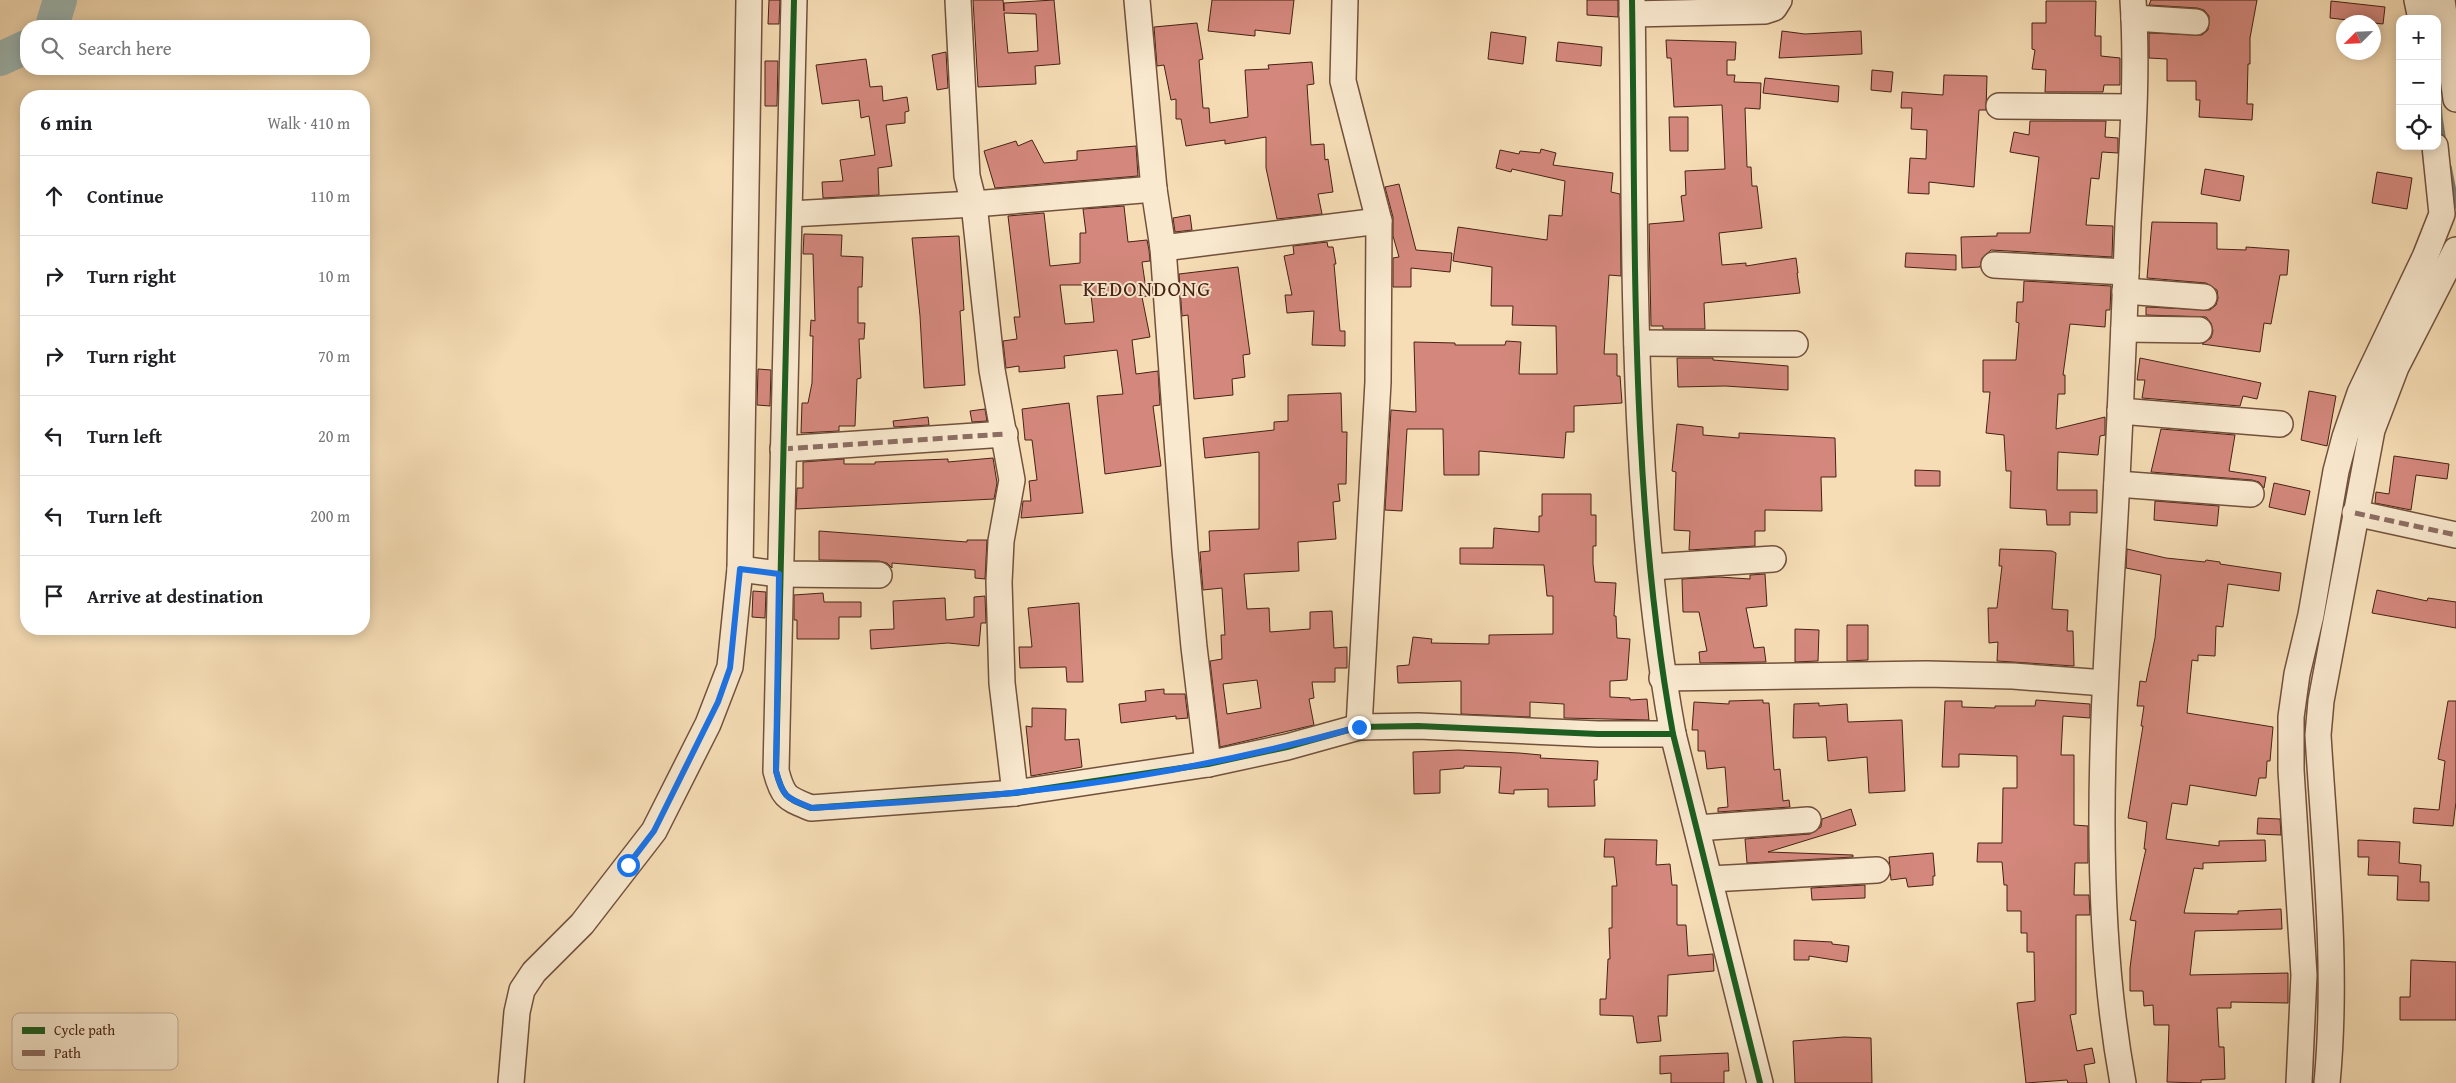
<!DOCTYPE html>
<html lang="en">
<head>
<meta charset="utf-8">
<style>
  body { margin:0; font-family:"Gentium Book Plus",serif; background:#f6f6f6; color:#202124 }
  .controls { position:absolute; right:15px; top:15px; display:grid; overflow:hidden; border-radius:10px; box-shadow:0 2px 12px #0003 }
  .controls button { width:45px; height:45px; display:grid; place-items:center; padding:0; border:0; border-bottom:1px solid #e0e0e0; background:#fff; color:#202124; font:25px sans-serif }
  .compass { position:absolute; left:2336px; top:15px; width:45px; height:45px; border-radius:50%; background:#fff; box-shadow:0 2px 12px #0003; rotate:246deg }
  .stop { position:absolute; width:15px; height:15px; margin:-11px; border:4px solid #1a73e8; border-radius:50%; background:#fff }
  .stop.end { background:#1a73e8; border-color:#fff; box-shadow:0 1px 5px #0008 }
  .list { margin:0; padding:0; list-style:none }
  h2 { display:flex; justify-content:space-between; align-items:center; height:65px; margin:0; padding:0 20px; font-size:21px }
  h2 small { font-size:16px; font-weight:400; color:#757577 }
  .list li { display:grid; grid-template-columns:32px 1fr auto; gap:15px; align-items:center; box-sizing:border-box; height:80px; padding:0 20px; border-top:1px solid #e0e0e0 }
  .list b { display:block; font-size:19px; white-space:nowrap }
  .list em { font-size:16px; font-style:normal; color:#757577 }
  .icon { flex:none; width:28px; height:28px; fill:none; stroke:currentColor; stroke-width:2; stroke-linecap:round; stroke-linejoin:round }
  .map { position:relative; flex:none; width:2456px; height:1083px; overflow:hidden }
  .search { position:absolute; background:#fff; box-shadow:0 2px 12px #0003; left:20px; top:20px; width:350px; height:55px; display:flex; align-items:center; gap:12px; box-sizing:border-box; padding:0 18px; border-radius:20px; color:#757577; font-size:19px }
  .panel { position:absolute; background:#fff; box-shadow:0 2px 12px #0003; left:20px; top:90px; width:350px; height:545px; border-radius:20px }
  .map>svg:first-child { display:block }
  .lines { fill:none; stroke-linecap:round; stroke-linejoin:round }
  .stream { stroke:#7b7d75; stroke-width:5.5 }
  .river { stroke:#9ebab6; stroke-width:34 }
  .building { fill:#d4887d; stroke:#462214; fill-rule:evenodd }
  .minor-casing { stroke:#72513c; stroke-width:28 }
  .minor { stroke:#f9e9cf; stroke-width:25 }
  .quiet { stroke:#8d6e63; stroke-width:5; stroke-dasharray:10 5; stroke-linecap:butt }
  .cycleway-casing { stroke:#f9e9cf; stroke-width:9 }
  .cycleway { stroke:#1b5e20; stroke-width:6 }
  .route { stroke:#1a73e8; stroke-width:6 }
  .labels { text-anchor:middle; stroke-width:4; stroke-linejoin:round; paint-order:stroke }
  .quarter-label { font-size:22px; letter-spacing:1px; fill:#462214; stroke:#f9e9cf }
  .key { fill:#f9e9cf; stroke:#c3ad97; stroke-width:1 }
  .key-label { font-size:14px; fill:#462214 }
</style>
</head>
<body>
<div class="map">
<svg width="2456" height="1083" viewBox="0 0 2456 1083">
  <rect width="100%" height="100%" fill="#f6ddb5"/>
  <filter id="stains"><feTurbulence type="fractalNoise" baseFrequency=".004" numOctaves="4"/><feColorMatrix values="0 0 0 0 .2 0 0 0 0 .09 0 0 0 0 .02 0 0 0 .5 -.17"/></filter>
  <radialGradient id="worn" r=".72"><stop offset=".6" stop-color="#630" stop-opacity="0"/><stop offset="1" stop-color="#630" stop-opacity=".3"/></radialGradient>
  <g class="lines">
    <g class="stream">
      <polyline points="2437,80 2440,118 2444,144"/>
      <polyline points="2449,167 2456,202 2451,211"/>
    </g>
    <g class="river">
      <polyline points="52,26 60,0"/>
      <polyline points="0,59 26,47"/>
    </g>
  </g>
  <g class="building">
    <polygon points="769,0 780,0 779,24 768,24"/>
    <path d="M973,0h30l1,11v-8l50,-3 6,64 -25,2 1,18 -58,3zM1004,13l32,1 2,37 -30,2z"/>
    <polygon points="1212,0 1294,0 1290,34 1255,30 1255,36 1208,31"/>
    <polygon points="1587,0 1618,0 1618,17 1587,15"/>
    <polygon points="2151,0 2257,0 2250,38 2250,64 2248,64 2247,104 2253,104 2252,120 2199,117 2200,100 2196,100 2196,81 2167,81 2167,59 2149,58 2149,33 2202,35 2208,30 2209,16 2204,10 2197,8 2149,5"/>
    <polygon points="2046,1 2096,1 2095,36 2101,36 2101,56 2120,58 2120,85 2104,85 2103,92 2045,92 2046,70 2032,69 2035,50 2032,49 2032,23 2046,23"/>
    <polygon points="2331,1 2385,7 2383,24 2330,18"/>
    <polygon points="1197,23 1203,59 1199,60 1203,108 1209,108 1210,123 1248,117 1245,70 1269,69 1268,65 1312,62 1314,84 1307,85 1311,145 1324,144 1325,160 1328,159 1333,192 1318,194 1322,214 1277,219 1266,168 1266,137 1225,144 1225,140 1186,146 1181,119 1176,119 1176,99 1171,100 1164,65 1157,66 1154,27"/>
    <polygon points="1782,31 1805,34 1861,31 1862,54 1779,58"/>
    <polygon points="1491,32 1526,37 1523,64 1488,59"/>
    <polygon points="1666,40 1736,42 1735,60 1727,60 1727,75 1735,75 1734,82 1761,83 1760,109 1745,108 1747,167 1751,167 1752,186 1757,186 1762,228 1719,233 1722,265 1746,263 1746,266 1796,258 1798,273 1797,273 1800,293 1704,303 1705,329 1663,329 1663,326 1651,326 1649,224 1684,221 1681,196 1686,195 1685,171 1725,169 1722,105 1674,107 1671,58 1667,58"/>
    <polygon points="1558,42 1602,47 1601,66 1556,61"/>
    <polygon points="946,52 948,88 937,90 932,55"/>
    <polygon points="866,59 870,87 882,86 883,101 907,97 909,111 905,112 905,123 886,125 892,166 878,168 879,195 823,198 822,182 843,181 840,160 875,155 869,116 861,118 859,100 822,104 816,65"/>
    <polygon points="765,61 778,61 777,106 765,106"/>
    <polygon points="1872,70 1893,72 1891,92 1871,90"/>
    <polygon points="1944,75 1987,76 1986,110 1979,110 1974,187 1929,182 1929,194 1908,193 1910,158 1926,159 1927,130 1911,129 1912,108 1901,108 1902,92 1943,95"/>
    <polygon points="1765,78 1839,86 1838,102 1763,93"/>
    <polygon points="1669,117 1688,117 1688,151 1670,151"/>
    <polygon points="2030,121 2106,121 2105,137 2118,138 2118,153 2102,152 2099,179 2091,178 2086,225 2113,226 2112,257 1991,250 1982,258 1980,267 1962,268 1961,237 1997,236 1997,233 2030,233 2039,157 2010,152 2014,132 2029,135"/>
    <polygon points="1032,140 1044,163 1077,160 1077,151 1136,146 1138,176 995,188 984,151 1016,141 1018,146"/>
    <polygon points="1541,149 1556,153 1553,165 1613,173 1611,192 1620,194 1621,276 1609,275 1604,354 1617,354 1617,376 1620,376 1622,403 1574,406 1574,432 1566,432 1564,458 1479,451 1479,475 1444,475 1443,429 1407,429 1402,511 1385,510 1391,410 1416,412 1414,342 1455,343 1455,345 1505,345 1506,341 1521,342 1519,374 1557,374 1556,326 1512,325 1513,306 1491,306 1492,267 1453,261 1458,227 1547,240 1549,215 1562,216 1565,181 1512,169 1511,172 1496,168 1500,150 1519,154 1520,151 1540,153"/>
    <polygon points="2205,169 2244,176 2240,201 2201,194"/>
    <polygon points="2377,172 2412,178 2407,209 2372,203"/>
    <polygon points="1399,184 1416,250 1452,253 1450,272 1411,268 1411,287 1393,287 1393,258 1399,257 1393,236 1393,217 1385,187"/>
    <path d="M1124,206l4,36 19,-2 2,10 1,11 -8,1 5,34 -5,1 8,40 -18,3 4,34 22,-3 2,34 -7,1 8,60 -56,8 -8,-78 26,-2 -6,-44 -53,6 1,12 -46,4v-6l-13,2 -3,-27 14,-2 -3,-22h6l-12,-101 36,-3 6,53 30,-3v-30h6l-3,-24zM1060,285h30l4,37 -29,2z"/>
    <polygon points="1190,215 1192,230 1175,232 1173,218"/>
    <polygon points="2152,222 2217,223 2217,249 2246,250 2246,247 2289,250 2287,275 2280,275 2271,324 2264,323 2260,352 2202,344 2211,338 2213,331 2211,323 2206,317 2146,315 2146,307 2210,310 2216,305 2218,298 2217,290 2206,283 2147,278"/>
    <polygon points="804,234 842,235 841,256 863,257 862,287 858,287 858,323 865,323 864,339 859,339 861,378 857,379 855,426 839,426 839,431 801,433 802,403 808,403 812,383 813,336 810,336 811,320 815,321 813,254 803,254"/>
    <polygon points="959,236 964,310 960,311 965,385 924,388 920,316 912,238"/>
    <polygon points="1327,242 1328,247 1333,247 1336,264 1334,264 1340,331 1345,331 1345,346 1312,345 1314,311 1287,313 1285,295 1292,295 1284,256 1294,254 1293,246"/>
    <polygon points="1906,253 1956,255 1956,270 1905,267"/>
    <polygon points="1238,267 1250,354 1243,355 1245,377 1232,379 1233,395 1194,399 1188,315 1182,316 1179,274"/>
    <polygon points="2024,281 2111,286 2110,310 2106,310 2105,327 2070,324 2063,375 2065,375 2065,394 2058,394 2056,429 2105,417 2105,435 2100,436 2098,455 2058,452 2057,490 2097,490 2097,513 2070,512 2070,525 2047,525 2046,510 2010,508 2011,471 2006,471 2004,435 1986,433 1990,392 1983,392 1983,360 2016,360 2019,323 2016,322 2017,302 2023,302"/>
    <polygon points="1677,358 1713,358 1713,360 1788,366 1788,390 1725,386 1678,387"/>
    <polygon points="2140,358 2261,383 2257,399 2243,396 2240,406 2142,398 2145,380 2137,380"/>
    <polygon points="758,369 771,370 770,406 757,405"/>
    <polygon points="2309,391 2336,396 2327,446 2301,440"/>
    <path d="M1341,393l1,39h5l-1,52h-8l2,17 -7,1 3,37 -38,3 1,29 -55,3 3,35 22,-1 1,24 40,-3v-17l22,-1 2,37 13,-1v21h-12v14h-23l2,16 -5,1 5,26 -94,22 -10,-86 12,-2 -1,-24h4l-3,-47 -19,2 -3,-38 10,-1 -1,-20 50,-2v-77l-54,6 -2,-20 71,-8v-8l14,-1v-26zM1257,680l4,28 -34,6 -4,-30z"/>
    <polygon points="1069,403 1083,513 1021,518 1023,501 1031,501 1029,481 1037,480 1032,440 1025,440 1022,409"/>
    <polygon points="985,409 987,421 972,422 970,411"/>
    <polygon points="928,417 929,425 894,427 893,421"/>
    <polygon points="1677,424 1703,427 1703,435 1739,438 1739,433 1835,438 1836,477 1821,477 1822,511 1765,510 1765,531 1755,531 1755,546 1689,550 1690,531 1674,530 1676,472 1672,471"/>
    <polygon points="2161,429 2235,435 2229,471 2266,477 2264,488 2259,482 2252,480 2151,472"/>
    <polygon points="2394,456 2449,464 2447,479 2416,475 2411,510 2375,503 2376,492 2389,494"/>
    <polygon points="993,458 997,483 994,499 796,509 797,488 803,488 803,462 844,459 844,464 875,464 875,462 948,459 948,462"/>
    <polygon points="1915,470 1940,471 1940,486 1915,486"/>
    <polygon points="2274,483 2310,491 2305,515 2269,507"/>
    <polygon points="1542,494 1591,494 1591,515 1596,515 1596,546 1593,546 1593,564 1595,582 1616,583 1614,616 1616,616 1617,638 1630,639 1627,680 1610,681 1610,697 1630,698 1630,700 1647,699 1649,720 1564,718 1564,704 1530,702 1530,717 1461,714 1461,681 1398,683 1397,666 1409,665 1413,637 1432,639 1431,643 1489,644 1489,635 1553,634 1553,596 1547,596 1544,565 1460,564 1460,548 1493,548 1494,528 1539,532 1539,516 1542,516"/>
    <polygon points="2155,501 2219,506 2217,526 2154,520"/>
    <polygon points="819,531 967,542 967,540 987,540 985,579 975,578 975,570 892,563 892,568 887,563 879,561 819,560"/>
    <polygon points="2000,549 2052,551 2056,553 2052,609 2068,610 2067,631 2073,631 2074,666 1997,661 1998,642 1989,643 1988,608 1997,608 2002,566 1999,566"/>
    <polygon points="2127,549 2166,558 2205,562 2206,560 2220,562 2220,564 2281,573 2279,591 2228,584 2223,627 2216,626 2215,656 2198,655 2198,661 2192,660 2187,713 2273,727 2270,761 2267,761 2266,778 2259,778 2256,796 2190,785 2187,805 2172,803 2166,839 2219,846 2219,841 2265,840 2266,861 2203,863 2203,869 2194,868 2184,913 2238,914 2238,911 2281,909 2282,929 2195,931 2190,975 2288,973 2288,1003 2231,1002 2231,1008 2217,1008 2219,1047 2224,1047 2225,1079 2201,1080 2201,1083 2167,1082 2169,1025 2154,1025 2153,1005 2144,1006 2143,991 2130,991 2130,968 2136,921 2130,920 2146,849 2144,849 2147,822 2128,818 2143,726 2141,726 2144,706 2137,706 2140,681 2146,682 2155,638 2161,575 2126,568"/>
    <polygon points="1765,574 1767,606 1746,608 1754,648 1764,647 1766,662 1700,663 1699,652 1707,651 1699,612 1683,612 1682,579 1719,577 1750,579 1750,575"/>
    <polygon points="2377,590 2427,601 2428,598 2456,602 2456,628 2372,613"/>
    <polygon points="753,591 766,592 765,618 752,617"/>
    <polygon points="823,593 824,602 861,602 861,617 839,617 839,639 797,639 797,620 794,620 794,595"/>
    <polygon points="985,596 986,623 981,623 979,646 948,643 871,649 870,630 894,629 893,601 945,598 946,620 974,617 974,597"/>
    <polygon points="1079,603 1083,682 1067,682 1066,667 1020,668 1019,647 1032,647 1028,608"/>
    <polygon points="1847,625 1868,625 1868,660 1847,661"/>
    <polygon points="1795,629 1819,630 1818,661 1795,662"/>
    <polygon points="1164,689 1164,694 1185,694 1188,718 1176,719 1176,716 1121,723 1119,704 1146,701 1145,691"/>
    <polygon points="1763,700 1763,703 1769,703 1774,770 1780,769 1783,801 1789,800 1790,807 1718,812 1718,808 1728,807 1725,767 1707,769 1705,751 1698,751 1698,730 1692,730 1694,702 1729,704 1729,701"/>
    <polygon points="2036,700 2090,704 2090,718 2063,716 2061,755 2074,755 2074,825 2088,826 2088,863 2075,863 2074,895 2089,895 2090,915 2076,915 2076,1014 2070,1015 2077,1051 2092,1048 2095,1063 2084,1065 2087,1083 2068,1083 2067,1080 2026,1083 2017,1003 2035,1001 2034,952 2027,952 2027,933 2021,933 2021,911 2007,911 2007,885 2004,885 2002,862 1977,862 1978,843 2002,843 2003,788 2017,788 2017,756 1959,754 1959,767 1942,767 1945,701 1962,701 1962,707 1995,708 1995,706 2035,706"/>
    <polygon points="2448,701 2456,701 2456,802 2453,826 2413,823 2414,808 2439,810 2445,761 2438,759"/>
    <polygon points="1819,703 1819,706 1847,704 1848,722 1902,720 1905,791 1869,793 1867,757 1828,761 1826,737 1793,738 1794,704"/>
    <polygon points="1032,708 1066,709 1065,740 1079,739 1082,767 1031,776 1026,726 1032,727"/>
    <polygon points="1458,750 1519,753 1541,755 1540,758 1598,761 1597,780 1594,780 1595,806 1548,807 1548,789 1514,790 1514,794 1499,793 1501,767 1464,766 1464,768 1440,770 1440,793 1414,794 1413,752"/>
    <polygon points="1851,809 1856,825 1768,852 1853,855 1853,857 1747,863 1745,839 1810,834 1821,827 1822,819"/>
    <polygon points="2258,818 2280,819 2281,835 2257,834"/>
    <polygon points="1605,839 1657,840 1656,865 1670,864 1672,885 1677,885 1677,925 1686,925 1688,956 1713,954 1714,971 1668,975 1667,1016 1658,1016 1661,1041 1637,1043 1633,1016 1600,1015 1600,999 1606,999 1608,959 1610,959 1609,928 1612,928 1612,886 1617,886 1614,857 1604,857"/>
    <polygon points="2358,840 2400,842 2399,863 2421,865 2420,882 2429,882 2429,901 2397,900 2398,876 2368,875 2369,857 2358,857"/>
    <polygon points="1933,853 1935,876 1933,876 1933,885 1908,887 1906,878 1891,880 1889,857"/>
    <polygon points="1865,885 1865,898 1812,900 1811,888"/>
    <polygon points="1794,940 1832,942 1832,944 1849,946 1847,962 1809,956 1809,960 1794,960"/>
    <polygon points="2411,960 2456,962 2456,1020 2400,1020 2400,997 2410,997"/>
    <polygon points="1844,1037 1871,1038 1872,1083 1795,1083 1793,1041"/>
    <polygon points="1728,1053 1729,1071 1724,1071 1724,1083 1671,1083 1671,1073 1660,1074 1660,1056"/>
  </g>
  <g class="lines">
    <defs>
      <g id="minor">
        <path d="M794,0l-18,771c7,27 11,27 35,37l204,-15 193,-29 79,-17 72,-20 59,-1 180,8h75"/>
        <polyline points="958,0 967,176 974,204 992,370 1012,480 1001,541 999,582 1002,683 1015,793"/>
        <polyline points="1137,0 1154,189 1163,248 1185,550 1194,647 1208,764"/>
        <polyline points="1345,0 1343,81 1379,221 1378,382 1359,727"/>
        <path d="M1632,0c4,245 -3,493 41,734l87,349"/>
        <polyline points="2417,0 2421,19"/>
        <polyline points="2442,0 2456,99"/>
        <polyline points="1632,14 1765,11 1774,8 1779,0"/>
        <polyline points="2134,18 2196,22"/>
        <polyline points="1999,106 2133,107"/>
        <polyline points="790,214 974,204 1154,189"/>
        <polyline points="1163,248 1379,221"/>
        <polyline points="1994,265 2126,272"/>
        <polyline points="2125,291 2204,297"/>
        <polyline points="2124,329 2199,330"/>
        <polyline points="1637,343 1795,344"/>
        <polyline points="2120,411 2280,424"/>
        <polyline points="783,449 1005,434"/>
        <polyline points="2117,484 2251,494"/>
        <polyline points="2355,513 2456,535"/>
        <polyline points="1651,567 1773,559"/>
        <polyline points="740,569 779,574 879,575"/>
        <polyline points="1662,678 1926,674 2013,676 2105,683"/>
        <polyline points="1697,828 1808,820"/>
        <polyline points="1710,879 1877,870"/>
        <polyline points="511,1083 517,1012 522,990 534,972 582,924 654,831 708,724 730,667 740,569 749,0"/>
        <path d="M2123,1083c-33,-180 -20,-368 -9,-549 6,-104 10,-207 14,-311 4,-74 10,-149 5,-223"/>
        <polyline points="2299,1083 2304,975 2291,770 2291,717 2297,674 2311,615 2336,471 2345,437 2360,393 2425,257 2442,214 2435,146"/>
        <path d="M2327,1083c11,-116 -2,-232 -9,-348l3,-34 51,-271 24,-63 60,-117"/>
      </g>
    </defs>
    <use href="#minor" class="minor-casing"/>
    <use href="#minor" class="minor"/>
    <g class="quiet">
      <polyline points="783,449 1005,434"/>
      <polyline points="2355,513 2456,535"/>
    </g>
    <defs>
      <g id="cycleway">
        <path d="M794,0l-18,771c7,27 11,27 35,37l204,-15 193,-29 79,-17 72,-20 59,-1 180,8h75"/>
        <path d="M1632,0c4,245 -3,493 41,734l87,349"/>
      </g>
    </defs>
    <use href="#cycleway" class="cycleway-casing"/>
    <use href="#cycleway" class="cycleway"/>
  </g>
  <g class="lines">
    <path class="route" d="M628,865l26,-34 64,-129 12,-34 10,-99 39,5 -3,197c7,27 11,27 36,37 67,-4 133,-8 200,-15 117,-12 234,-35 347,-66"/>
  </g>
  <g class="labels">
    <g class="quarter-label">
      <text x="1147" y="296">KEDONDONG</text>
    </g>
  </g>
  <rect x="12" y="1013" width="166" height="57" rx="8" class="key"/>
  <rect x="22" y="1027" width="23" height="7" fill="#1b5e20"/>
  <rect x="22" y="1050" width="23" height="6" fill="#8d6e63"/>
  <g class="key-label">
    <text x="54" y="1035">Cycle path</text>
    <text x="54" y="1058">Path</text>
  </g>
  <rect width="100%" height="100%" filter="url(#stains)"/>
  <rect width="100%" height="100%" fill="url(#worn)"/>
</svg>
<div class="controls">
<button>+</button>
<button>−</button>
<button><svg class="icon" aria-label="locate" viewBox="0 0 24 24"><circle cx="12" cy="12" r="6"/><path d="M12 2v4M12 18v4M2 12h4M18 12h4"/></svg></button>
</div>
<svg class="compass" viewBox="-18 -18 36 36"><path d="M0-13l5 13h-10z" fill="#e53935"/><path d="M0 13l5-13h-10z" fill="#757577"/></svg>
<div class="stop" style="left:628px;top:865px"></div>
<div class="stop end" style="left:1359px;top:727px"></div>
<div class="search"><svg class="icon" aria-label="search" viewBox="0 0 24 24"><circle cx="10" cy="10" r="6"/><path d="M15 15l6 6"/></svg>Search here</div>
<section class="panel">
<h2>6 min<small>Walk · 410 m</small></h2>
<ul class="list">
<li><svg class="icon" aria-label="ahead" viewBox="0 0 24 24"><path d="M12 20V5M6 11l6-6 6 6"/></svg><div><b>Continue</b></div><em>110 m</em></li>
<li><svg class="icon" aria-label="right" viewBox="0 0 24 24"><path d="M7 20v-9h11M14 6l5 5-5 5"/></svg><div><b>Turn right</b></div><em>10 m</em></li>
<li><svg class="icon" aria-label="right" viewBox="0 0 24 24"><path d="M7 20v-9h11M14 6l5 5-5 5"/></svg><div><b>Turn right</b></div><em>70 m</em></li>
<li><svg class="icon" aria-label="left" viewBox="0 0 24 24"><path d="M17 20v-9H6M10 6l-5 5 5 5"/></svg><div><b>Turn left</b></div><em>20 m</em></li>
<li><svg class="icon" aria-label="left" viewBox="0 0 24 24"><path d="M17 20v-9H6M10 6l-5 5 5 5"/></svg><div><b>Turn left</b></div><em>200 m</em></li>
<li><svg class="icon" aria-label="arrive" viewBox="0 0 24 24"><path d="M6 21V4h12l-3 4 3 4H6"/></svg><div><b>Arrive at destination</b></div></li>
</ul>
</section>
</div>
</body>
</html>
